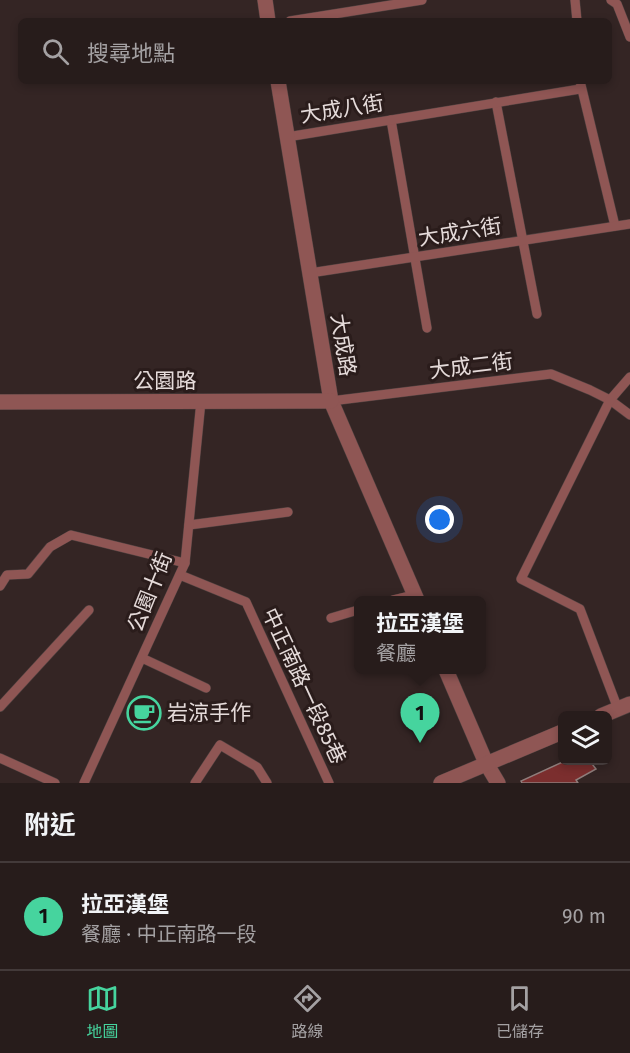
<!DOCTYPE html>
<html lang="zh-TW">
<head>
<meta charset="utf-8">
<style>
  body { margin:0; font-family:"Fira Sans","Noto Sans TC",sans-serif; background:#332928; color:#f1f3f6 }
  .controls { position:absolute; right:18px; bottom:18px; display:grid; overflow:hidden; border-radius:9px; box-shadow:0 3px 9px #0003 }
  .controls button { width:54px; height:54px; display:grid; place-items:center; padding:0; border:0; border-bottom:2px solid #433a3a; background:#271c1b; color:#f1f3f6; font:30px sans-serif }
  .you { position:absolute; left:440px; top:520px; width:21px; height:21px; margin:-15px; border:4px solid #fff; border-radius:50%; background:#1a73e8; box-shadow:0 0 0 9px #1a73e833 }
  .badge { display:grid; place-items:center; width:39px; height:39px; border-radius:50%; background:#46d49e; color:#111; font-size:20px; font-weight:700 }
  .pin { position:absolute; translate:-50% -50px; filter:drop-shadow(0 2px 3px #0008) }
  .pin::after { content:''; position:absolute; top:32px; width:21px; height:18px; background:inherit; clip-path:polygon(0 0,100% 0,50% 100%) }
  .popup { position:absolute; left:354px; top:596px; width:132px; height:78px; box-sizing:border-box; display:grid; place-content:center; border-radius:9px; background:#271c1b; filter:drop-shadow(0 2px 4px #0005); font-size:20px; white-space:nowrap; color:#a4a1a3 }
  .popup b { font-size:22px; color:#f1f3f6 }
  .popup::after { content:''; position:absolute; left:50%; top:100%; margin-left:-12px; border:12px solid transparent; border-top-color:#271c1b }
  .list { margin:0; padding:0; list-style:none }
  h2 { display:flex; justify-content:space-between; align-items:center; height:78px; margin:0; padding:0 24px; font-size:26px }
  h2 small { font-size:20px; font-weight:400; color:#a4a1a3 }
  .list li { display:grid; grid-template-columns:39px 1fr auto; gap:18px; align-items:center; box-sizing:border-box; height:108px; padding:0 24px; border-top:2px solid #433a3a }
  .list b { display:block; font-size:22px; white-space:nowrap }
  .list p { margin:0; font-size:20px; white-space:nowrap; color:#a4a1a3 }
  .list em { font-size:20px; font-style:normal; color:#a4a1a3 }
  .icon { flex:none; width:33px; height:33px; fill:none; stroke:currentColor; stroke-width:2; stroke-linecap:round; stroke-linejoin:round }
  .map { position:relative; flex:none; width:630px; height:783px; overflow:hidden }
  .search { position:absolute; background:#271c1b; box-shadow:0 3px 9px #0003; left:18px; right:18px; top:18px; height:66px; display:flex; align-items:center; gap:15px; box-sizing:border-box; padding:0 21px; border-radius:9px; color:#a4a1a3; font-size:22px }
  .sheet { height:186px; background:#271c1b }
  nav { display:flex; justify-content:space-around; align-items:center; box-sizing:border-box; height:84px; border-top:2px solid #433a3a; background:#271c1b; font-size:16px; color:#a4a1a3 }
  nav a { display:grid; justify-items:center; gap:3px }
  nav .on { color:#46d49e }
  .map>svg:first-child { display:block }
  .building { fill:#7b2e2e; stroke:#907e7c; stroke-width:1.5 }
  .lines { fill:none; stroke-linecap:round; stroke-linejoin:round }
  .service-casing { stroke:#504241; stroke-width:10 }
  .minor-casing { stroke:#504241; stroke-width:16 }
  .tertiary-casing { stroke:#504241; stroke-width:16 }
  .service { stroke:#8f5654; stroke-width:9 }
  .minor { stroke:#8f5654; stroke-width:15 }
  .tertiary { stroke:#8f5654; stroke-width:15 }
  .labels { text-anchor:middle; stroke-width:6; stroke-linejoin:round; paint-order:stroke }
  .street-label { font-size:21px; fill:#e5dbda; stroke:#2a1c1b }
  .poi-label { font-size:21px; fill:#e5dbda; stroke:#2a1c1b; text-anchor:start }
</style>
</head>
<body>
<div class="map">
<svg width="630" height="783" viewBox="0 0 630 783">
  <rect width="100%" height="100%" fill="#342524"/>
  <polygon class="building" points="567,760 589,760 596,769 576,780 578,783 522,783 521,781"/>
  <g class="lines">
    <defs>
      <g id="service">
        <polyline points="575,0 577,21"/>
        <polyline points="611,0 617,4 630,37"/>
        <polyline points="290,21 422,0"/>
        <polyline points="580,81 615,226"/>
        <polyline points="496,102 537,314"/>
        <polyline points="391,120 427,328"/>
        <polyline points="287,137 580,89"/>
        <polyline points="310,273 630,224"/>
        <polyline points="331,401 551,374 590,390 610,400 630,415"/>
        <polyline points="189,525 288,512"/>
        <polyline points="180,575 246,602 329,783"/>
        <polyline points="0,586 7,575 28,574 50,547 71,535 185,563"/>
        <polyline points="393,600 414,595"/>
        <polyline points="331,618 358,610"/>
        <polyline points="142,658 206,688"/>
        <polyline points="0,707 89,610"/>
        <polyline points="618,709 580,609 521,579 610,400 630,377"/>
        <polyline points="0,758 55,783"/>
        <polyline points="84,783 185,563 201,401"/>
        <polyline points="195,783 220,745 257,767 267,783"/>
      </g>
      <g id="minor">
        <polyline points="265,0 268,21"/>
        <polyline points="278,81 331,401 417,600"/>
        <polyline points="0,402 331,401"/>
        <polyline points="446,670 486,763 498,783"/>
      </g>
      <g id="tertiary">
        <polyline points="601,716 630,704"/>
        <polyline points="441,783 562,732"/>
      </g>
    </defs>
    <use href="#service" class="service-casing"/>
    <use href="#minor" class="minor-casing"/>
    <use href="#tertiary" class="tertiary-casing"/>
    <use href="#service" class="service"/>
    <use href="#minor" class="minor"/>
    <use href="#tertiary" class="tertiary"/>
  </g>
  <defs>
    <symbol id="cafe-ring" viewBox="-11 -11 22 22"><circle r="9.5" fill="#2a1c1b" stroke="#46d49e" stroke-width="1.5"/><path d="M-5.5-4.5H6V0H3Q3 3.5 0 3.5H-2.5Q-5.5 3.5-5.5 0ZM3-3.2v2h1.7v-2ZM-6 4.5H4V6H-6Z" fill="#46d49e"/></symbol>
  </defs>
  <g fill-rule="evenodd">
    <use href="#cafe-ring" x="125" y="694" width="38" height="38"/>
  </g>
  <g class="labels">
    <g class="street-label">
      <text transform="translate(342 109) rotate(-9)" y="7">大成八街</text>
      <text transform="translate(460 232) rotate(-9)" y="7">大成六街</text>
      <text transform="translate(343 345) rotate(81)" y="7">大成路</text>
      <text transform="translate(471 366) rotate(-7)" y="7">大成二街</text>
      <text x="165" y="388">公園路</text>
      <text transform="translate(150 592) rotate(-68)" y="7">公園十街</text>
      <text transform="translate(304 686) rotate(65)" y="7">中正南路一段85巷</text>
    </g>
    <g class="poi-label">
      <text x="167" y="720">岩涼手作</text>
    </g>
  </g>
</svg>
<div class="controls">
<button><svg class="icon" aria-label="layers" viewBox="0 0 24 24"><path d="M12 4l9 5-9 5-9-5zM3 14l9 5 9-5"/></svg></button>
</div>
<div class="you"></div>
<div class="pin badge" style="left:420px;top:743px">1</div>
<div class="popup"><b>拉亞漢堡</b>餐廳</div>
<div class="search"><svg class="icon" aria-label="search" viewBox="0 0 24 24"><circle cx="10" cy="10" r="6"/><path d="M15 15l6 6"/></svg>搜尋地點</div>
</div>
<section class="sheet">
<h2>附近<small></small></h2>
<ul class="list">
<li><span class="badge">1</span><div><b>拉亞漢堡</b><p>餐廳 · 中正南路一段</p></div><em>90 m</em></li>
</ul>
</section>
<nav>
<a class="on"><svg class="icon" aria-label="map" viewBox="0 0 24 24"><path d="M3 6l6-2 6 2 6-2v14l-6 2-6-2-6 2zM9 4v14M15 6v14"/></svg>地圖</a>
<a><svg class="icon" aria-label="directions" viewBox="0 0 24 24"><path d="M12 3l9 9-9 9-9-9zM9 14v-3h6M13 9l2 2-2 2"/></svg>路線</a>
<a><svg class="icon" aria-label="saved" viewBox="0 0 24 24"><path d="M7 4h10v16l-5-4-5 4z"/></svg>已儲存</a>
</nav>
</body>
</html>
